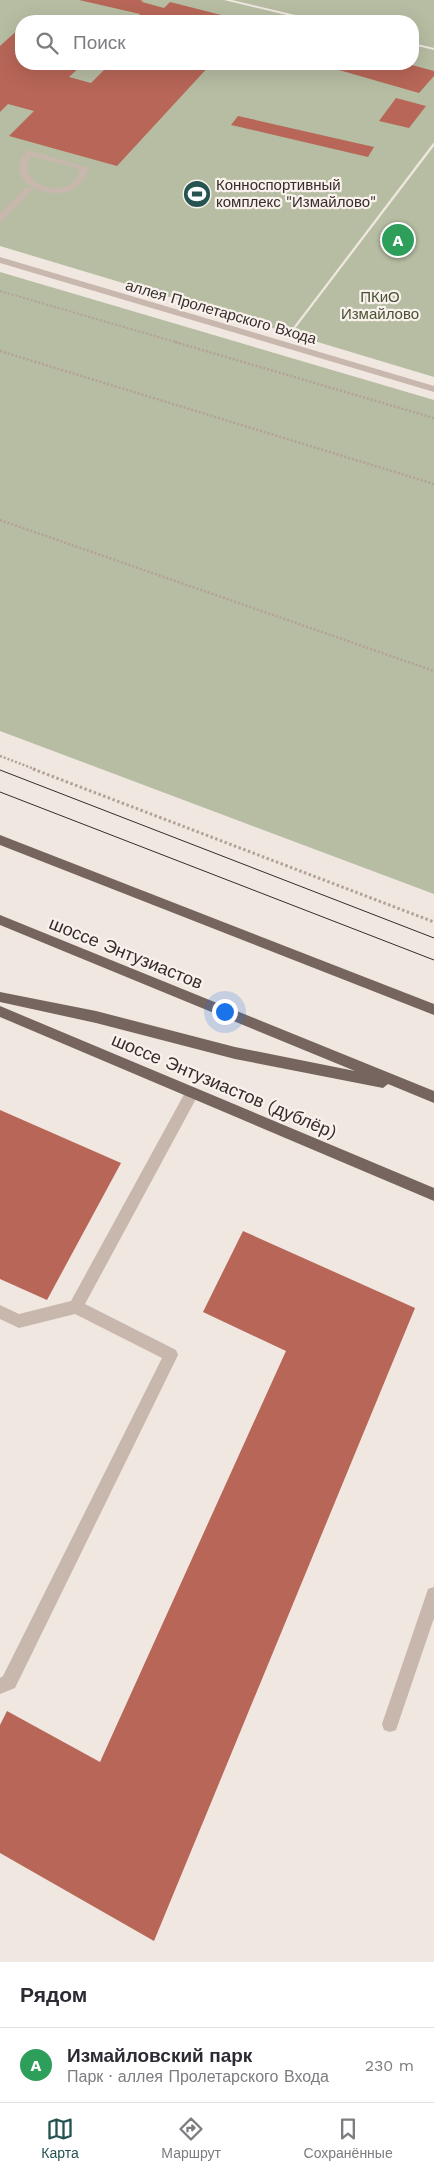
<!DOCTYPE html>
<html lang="ru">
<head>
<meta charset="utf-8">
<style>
  body { margin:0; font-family:"Work Sans",sans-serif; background:#f2f2f3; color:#2b2b33 }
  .you { position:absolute; left:224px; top:1011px; width:18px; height:18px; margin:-12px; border:4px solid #fff; border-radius:50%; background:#1a73e8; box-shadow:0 0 0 8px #1a73e833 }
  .badge { display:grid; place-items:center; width:32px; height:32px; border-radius:50%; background:#255352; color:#fff; font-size:16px; font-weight:700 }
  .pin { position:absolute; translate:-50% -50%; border:2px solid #fff; box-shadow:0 1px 5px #0006 }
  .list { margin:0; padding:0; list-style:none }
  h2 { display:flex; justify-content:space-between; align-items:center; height:65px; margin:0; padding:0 20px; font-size:21px }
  h2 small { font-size:16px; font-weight:400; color:#7c7c81 }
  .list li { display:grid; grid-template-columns:32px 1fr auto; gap:15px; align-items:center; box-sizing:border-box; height:75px; padding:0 20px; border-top:1px solid #e1e1e2 }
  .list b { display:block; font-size:19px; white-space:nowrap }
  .list p { margin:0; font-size:16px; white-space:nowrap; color:#7c7c81 }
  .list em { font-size:16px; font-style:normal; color:#7c7c81 }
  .icon { flex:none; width:28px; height:28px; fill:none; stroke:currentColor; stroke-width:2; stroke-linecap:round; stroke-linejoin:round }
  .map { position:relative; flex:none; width:434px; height:1962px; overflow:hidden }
  .search { position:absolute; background:#fff; box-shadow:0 5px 20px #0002; left:15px; right:15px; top:15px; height:55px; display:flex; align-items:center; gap:12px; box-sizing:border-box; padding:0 18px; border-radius:20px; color:#7c7c81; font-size:19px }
  .sheet { height:140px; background:#fff }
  nav { display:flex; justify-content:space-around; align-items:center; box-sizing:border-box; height:70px; border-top:1px solid #e1e1e2; background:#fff; font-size:14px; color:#7c7c81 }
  nav a { display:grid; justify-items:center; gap:2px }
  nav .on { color:#255352 }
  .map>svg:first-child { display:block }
  .green { fill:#b6bda2 }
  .building { fill:#b76657 }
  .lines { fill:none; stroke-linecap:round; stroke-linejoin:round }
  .path-far2 { stroke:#b3a197; stroke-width:2; stroke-dasharray:2 2; stroke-linecap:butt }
  .path-far1 { stroke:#b3a197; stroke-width:2.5; stroke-dasharray:2 2; stroke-linecap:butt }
  .path { stroke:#b3a197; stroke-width:3; stroke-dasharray:2.5 2.5; stroke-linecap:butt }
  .minor { fill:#c7b7ad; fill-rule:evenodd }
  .major { fill:#76645e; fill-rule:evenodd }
  .tram { stroke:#362d2b; stroke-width:1 }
  .labels { text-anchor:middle; stroke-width:4.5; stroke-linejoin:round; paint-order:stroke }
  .far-poi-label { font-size:15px; fill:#362d2b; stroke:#f8f1ec; text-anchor:start }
  .far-park-label { font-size:15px; fill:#485132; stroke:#f8f1ec }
  .far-street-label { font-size:15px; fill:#362d2b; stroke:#f8f1ec }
  .street-label { font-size:18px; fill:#362d2b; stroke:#f8f1ec }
</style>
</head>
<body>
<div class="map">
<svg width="434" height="1962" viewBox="0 0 434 1962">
  <rect width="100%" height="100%" fill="#f0e7e0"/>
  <g class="green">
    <polygon points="0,0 224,0 312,21 21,21 21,64 413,64 413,45 434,50 434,142 289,333 0,246"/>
    <polygon points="232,0 434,0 434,48 413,43 413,21 321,21"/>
    <polygon points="434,146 434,377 291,334"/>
    <polygon points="0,272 434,400 434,894 0,731"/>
  </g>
  <g class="building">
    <polygon points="79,0 140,0 143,1 142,2 164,8 170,2 245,21 156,21 138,17 140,14"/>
    <polygon points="33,16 51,21 27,21"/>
    <polygon points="21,27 21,64 83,64 69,77 91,83 110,64 211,64 117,166 9,136 34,111 8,104 0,112 0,46"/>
    <polygon points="318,64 408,64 434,71 434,76 419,93"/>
    <polygon points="396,98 426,106 409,128 379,121"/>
    <polygon points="238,116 374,147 368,157 231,125"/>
    <polygon points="0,1110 121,1163 47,1300 0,1279"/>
    <polygon points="243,1231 415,1308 154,1941 0,1853 0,1725 7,1711 100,1762 286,1351 203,1312"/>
  </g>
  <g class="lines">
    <polyline class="path-far2" points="0,291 179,343"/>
    <g class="path-far1">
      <polyline points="175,342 434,418"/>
      <polyline points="0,351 434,484"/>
      <polyline points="0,520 434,671"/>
      <polyline points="0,756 37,770"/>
    </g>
    <polyline class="path" points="33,769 434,922"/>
    <g class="minor">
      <path d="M26,151h6l57,17c-4,10 -8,19 -19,23 -17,7 -54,-3 -51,-26 0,-5 5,-10 7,-14zM31,156l49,13c-1,3 -3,9 -5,11 -16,19 -59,3 -44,-24z"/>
      <polygon points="26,187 33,189 3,220 0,221 0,213"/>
      <polygon points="0,257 434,386 434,392 0,263"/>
      <polygon points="192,1087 197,1089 199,1093 197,1097 85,1304 176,1350 178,1355 15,1688 0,1694 0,1678 3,1676 162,1358 75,1314 19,1328 0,1319 0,1305 19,1314 71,1301 187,1089"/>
      <polygon points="434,1587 434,1618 398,1724 396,1730 390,1732 384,1730 382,1724 426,1595 428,1589"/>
    </g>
    <g class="major">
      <polygon points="0,835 434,1004 434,1015 0,845"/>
      <polygon points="0,915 434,1091 434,1103 388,1084 383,1088 235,1059 96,1023 0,1002 0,992 96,1011 235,1047 355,1071 0,925"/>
      <polygon points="0,1006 434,1188 434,1201 0,1017"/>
    </g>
    <g class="tram">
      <polyline points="0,770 434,938"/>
      <polyline points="0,792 434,960"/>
    </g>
  </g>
  <defs>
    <symbol id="stadium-disc" viewBox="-11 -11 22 22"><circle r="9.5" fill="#255352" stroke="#f8f1ec"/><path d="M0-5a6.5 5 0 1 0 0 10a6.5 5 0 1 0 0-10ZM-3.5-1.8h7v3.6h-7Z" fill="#fff"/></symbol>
  </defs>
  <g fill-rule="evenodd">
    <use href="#stadium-disc" x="181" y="178" width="32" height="32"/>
  </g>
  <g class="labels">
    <g class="far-poi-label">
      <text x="216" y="190">Конноспортивный<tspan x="216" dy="17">комплекс "Измайлово"</tspan></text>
    </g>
    <g class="far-park-label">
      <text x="380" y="302">ПКиО<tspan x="380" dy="17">Измайлово</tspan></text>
    </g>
    <g class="far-street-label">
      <text transform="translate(221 312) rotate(16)" y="5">аллея Пролетарского Входа</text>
    </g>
    <g class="street-label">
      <text transform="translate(126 953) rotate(22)" y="6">шоссе Энтузиастов</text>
      <text transform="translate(224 1086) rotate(23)" y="6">шоссе Энтузиастов (дублёр)</text>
    </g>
  </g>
</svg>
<div class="you"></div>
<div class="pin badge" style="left:398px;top:240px;background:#2e9e5b">A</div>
<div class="search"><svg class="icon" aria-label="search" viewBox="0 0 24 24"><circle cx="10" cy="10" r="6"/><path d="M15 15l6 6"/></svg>Поиск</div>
</div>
<section class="sheet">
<h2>Рядом<small></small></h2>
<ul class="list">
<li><span class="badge" style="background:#2e9e5b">A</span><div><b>Измайловский парк</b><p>Парк · аллея Пролетарского Входа</p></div><em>230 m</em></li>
</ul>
</section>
<nav>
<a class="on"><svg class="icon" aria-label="map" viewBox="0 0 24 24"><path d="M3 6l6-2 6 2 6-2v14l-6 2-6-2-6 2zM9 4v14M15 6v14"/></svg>Карта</a>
<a><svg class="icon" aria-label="directions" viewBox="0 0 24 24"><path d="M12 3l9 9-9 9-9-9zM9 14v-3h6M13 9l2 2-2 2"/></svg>Маршрут</a>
<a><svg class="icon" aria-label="saved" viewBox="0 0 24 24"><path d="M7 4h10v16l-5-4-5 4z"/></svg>Сохранённые</a>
</nav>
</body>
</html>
